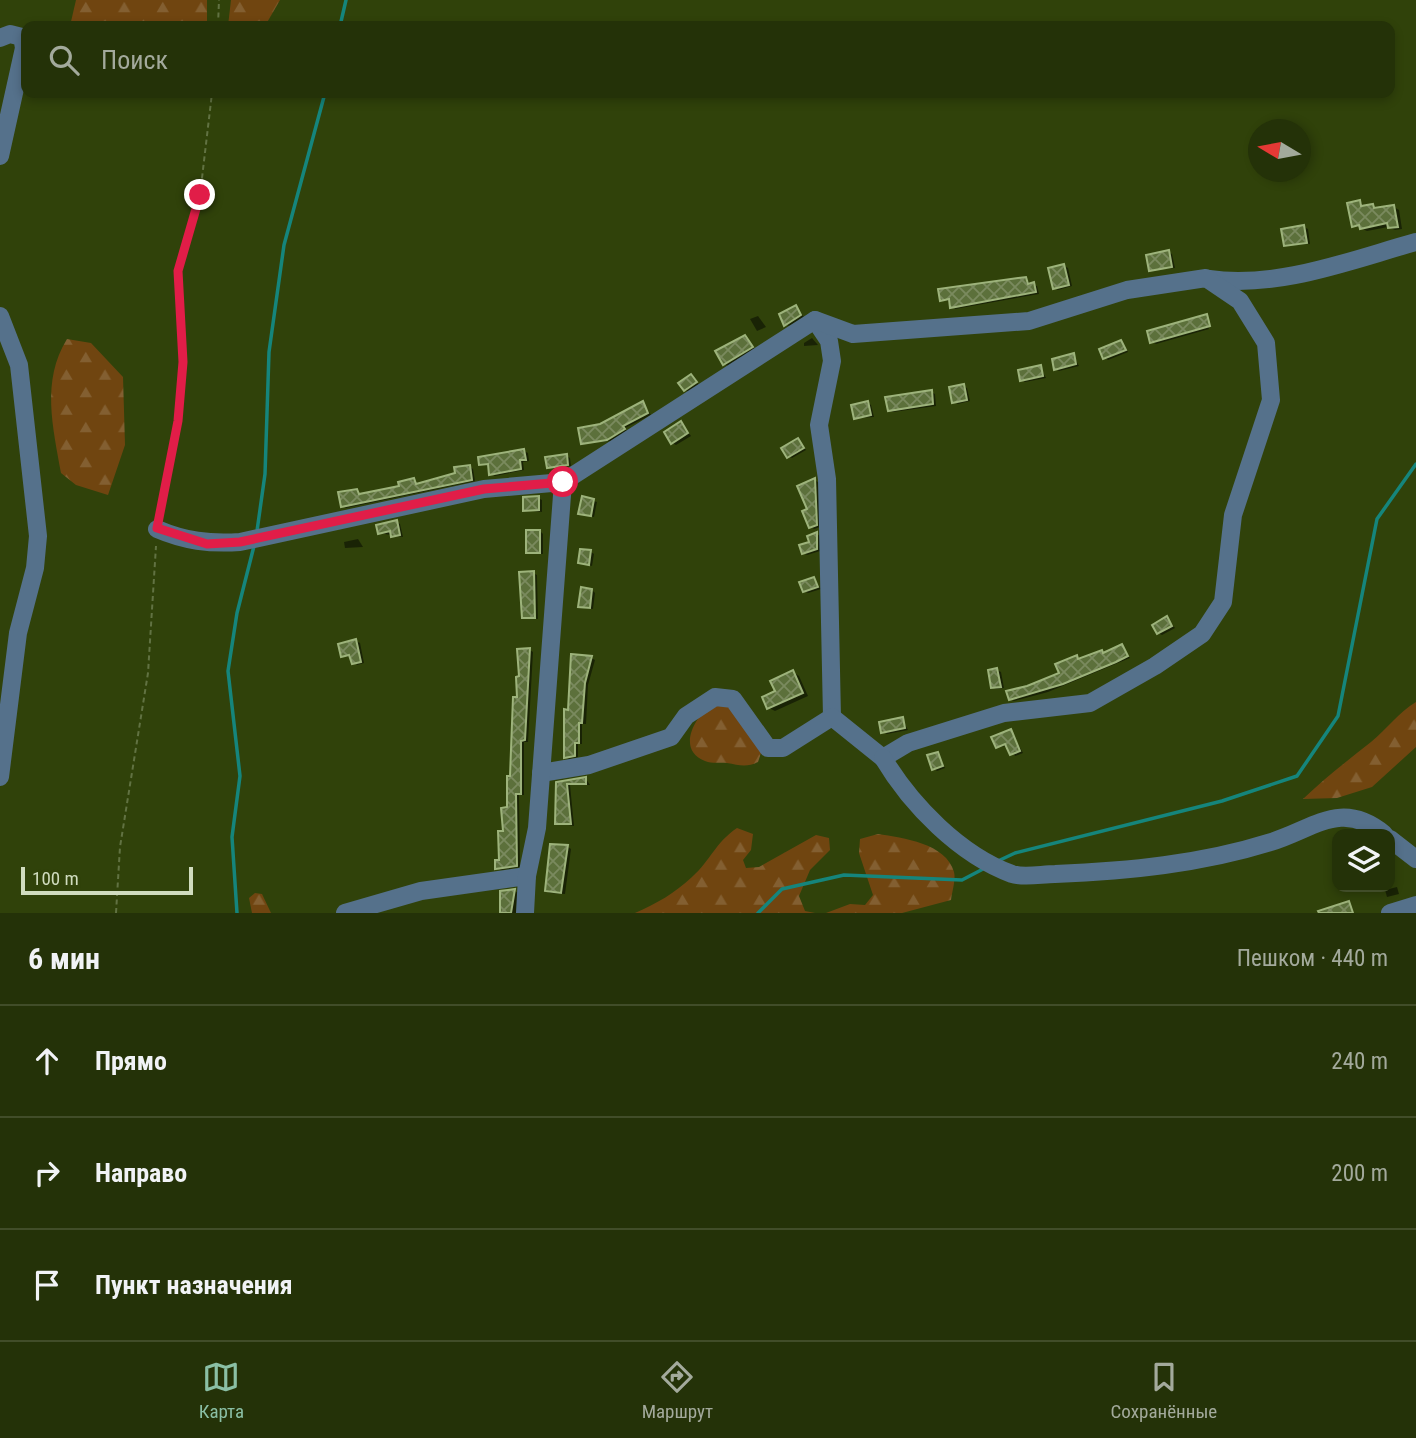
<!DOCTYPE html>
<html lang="ru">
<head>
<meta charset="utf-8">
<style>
  body { margin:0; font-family:"Roboto Condensed",sans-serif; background:#2c3a12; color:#f1f3f6 }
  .controls { position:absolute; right:21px; bottom:21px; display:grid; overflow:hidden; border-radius:14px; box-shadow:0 4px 10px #0003 }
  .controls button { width:63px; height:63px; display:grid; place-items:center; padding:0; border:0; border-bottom:2px solid #414d29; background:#243208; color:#f1f3f6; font:35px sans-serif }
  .compass { position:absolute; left:1248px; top:119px; width:63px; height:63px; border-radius:50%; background:#243208; box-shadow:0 4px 10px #0003; rotate:280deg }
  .scale { position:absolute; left:21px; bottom:18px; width:172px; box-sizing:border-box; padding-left:7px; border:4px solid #d0dcbf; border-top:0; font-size:19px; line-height:24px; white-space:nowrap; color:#d0dcbf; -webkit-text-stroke:5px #30420a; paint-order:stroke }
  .stop { position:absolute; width:21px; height:21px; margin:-16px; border:5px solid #e11d48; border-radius:50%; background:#fff }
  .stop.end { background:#e11d48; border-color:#fff; box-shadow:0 2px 7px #0008 }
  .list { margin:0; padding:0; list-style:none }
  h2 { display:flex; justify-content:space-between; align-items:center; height:91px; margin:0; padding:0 28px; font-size:30px }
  h2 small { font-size:23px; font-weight:400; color:#a3aa9c }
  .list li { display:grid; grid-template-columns:46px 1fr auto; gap:21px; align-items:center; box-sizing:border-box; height:112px; padding:0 28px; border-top:2px solid #414d29 }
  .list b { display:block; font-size:26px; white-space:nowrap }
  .list em { font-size:23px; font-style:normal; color:#a3aa9c }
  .icon { flex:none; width:38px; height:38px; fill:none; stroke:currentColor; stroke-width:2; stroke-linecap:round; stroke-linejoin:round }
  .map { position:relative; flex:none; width:1416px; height:913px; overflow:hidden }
  .search { position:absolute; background:#243208; box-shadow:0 4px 10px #0003; left:21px; right:21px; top:21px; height:77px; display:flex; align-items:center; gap:18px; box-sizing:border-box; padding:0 24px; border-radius:14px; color:#a3aa9c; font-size:26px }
  .sheet { height:427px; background:#243208 }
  nav { display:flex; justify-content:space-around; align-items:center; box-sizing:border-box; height:98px; border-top:2px solid #414d29; background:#243208; font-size:19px; color:#a3aa9c }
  nav a { display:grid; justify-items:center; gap:4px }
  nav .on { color:#8abfa5 }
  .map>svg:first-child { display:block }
  .forest { fill:url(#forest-firs) }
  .shadow { fill:#0007 }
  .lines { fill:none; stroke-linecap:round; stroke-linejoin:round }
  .stream { stroke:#15857c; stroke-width:3.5 }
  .building { fill:url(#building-cross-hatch); stroke:#9db37b; stroke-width:2 }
  .path { stroke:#617242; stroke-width:2; stroke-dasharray:5 3.5; stroke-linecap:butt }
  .minor { stroke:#55718b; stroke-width:18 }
  .route { stroke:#e11d48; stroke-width:9 }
</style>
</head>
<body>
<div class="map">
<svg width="1416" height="913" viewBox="0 0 1416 913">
  <defs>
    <pattern id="forest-firs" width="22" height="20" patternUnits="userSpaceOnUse" patternTransform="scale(1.75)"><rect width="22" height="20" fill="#704510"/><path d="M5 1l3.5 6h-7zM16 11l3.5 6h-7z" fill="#835f31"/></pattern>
    <pattern id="building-cross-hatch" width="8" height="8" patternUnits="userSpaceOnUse" patternTransform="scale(1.75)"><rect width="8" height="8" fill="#5c703b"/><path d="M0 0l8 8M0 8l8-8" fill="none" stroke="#7a8a5e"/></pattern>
  </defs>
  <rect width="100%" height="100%" fill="#30420a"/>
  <g class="forest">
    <polygon points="76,0 207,0 207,26 70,26"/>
    <polygon points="231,0 280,0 265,26 228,26"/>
    <path d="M67,339l24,4 32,34 2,68 -17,50 -32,-10 -15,-12c-8,-46 -20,-92 6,-134z"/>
    <path d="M1416,702v45l-44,40 -35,11 -34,1c22,-21 44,-38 68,-57 16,-13 27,-29 45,-40z"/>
    <path d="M711,704l20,2 31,44 -4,12c-12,6 -19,3 -31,1 -8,-1 -14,1 -22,-2 -29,-11 -10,-44 6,-57z"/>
    <path d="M737,828l16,6 -2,16 -8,10 3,8 13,-1 57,-32 13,3 1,12 -20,20 -11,26 6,15 10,2h-180c21,-9 40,-20 57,-36 19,-17 23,-34 45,-49z"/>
    <path d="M878,834c25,4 68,9 76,38 2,7 -2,20 -3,28l-49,13h-76l24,-9 15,1 8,-10 -14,-42 1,-14z"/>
    <polygon points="255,893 262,894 271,913 252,913 249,898"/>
  </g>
  <g class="shadow">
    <polygon points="1359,202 1365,207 1394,207 1399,210 1402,229 1395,230 1388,227 1367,231 1354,225"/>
    <polygon points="1304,227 1308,229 1310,244 1286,245"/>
    <polygon points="1168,252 1172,254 1175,268 1151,270"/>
    <polygon points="1064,266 1068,268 1072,286 1058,290 1054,288"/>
    <polygon points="1026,278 1031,285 1037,286 1039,294 955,309 950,301 941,299"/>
    <polygon points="796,307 804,317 789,326 786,324"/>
    <polygon points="758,316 766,327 757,331 750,319"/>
    <polygon points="1205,316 1209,329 1156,344 1152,342"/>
    <polygon points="745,337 755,349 728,366 725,364 718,352"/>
    <polygon points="812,338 818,345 804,346 804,343"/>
    <polygon points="1121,341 1128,352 1108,360 1105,358"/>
    <polygon points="1073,355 1079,366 1059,371 1056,369"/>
    <polygon points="1040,367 1046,378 1025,382 1022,380"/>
    <polygon points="691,376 699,385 689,392 685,390"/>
    <polygon points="963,386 967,388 970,401 958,404 954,402"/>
    <polygon points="931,392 935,394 936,406 893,412 889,410"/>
    <polygon points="643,403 651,415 625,428 627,431 611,441 582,443 601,426"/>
    <polygon points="868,403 871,405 874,417 856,418"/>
    <polygon points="681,423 691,436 676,445 672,443"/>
    <polygon points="798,440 806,450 792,458 788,456"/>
    <polygon points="524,451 528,453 529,461 523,462 524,470 495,476 491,474 490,466 480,464"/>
    <polygon points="567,456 570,458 571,466 548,467"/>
    <polygon points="470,467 473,469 475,481 346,508 342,506 357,490 361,495 401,487 414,480 419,485 457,475"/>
    <polygon points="814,480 818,482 820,527 814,529 811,527 810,510"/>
    <polygon points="538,498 542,500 542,512 525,510"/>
    <polygon points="583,498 597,502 594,517 580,513"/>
    <polygon points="397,522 400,524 403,537 379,533"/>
    <polygon points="540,531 543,534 543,554 532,554 528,552"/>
    <polygon points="817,534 820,536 820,551 807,555 803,553"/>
    <polygon points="358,539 363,547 345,548 344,542"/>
    <polygon points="591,552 594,554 592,566 580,562"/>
    <polygon points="533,573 537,575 538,619 524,617"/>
    <polygon points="814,579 821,589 808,593 804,591"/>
    <polygon points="592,590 595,593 593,609 584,608 580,606"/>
    <polygon points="1167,618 1175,628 1162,635 1158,633"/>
    <polygon points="356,641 360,643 364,663 357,665 352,657 343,656"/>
    <polygon points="1121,646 1130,658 1048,692 1014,701 1010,699 1061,674 1077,657 1082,660 1102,652 1105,654"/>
    <polygon points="530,650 533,652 528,742 524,742 524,795 519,795 520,867 501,870 497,868 501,862 508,809 521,678"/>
    <polygon points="591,658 595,660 588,685 586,724 582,724 582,744 578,744 578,757 569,759 566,757 570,712"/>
    <polygon points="997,670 1001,672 1004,688 996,689 992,687"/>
    <polygon points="793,672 799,676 808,696 775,711 769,708"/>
    <polygon points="902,719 908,730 887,734 883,732"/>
    <polygon points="1011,731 1023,753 1015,756 1008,746 997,747"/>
    <polygon points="938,754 945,768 937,771 933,768"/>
    <polygon points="586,779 590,785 570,785 574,826 557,823 557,784"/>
    <polygon points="568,847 571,849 565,894 550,893 546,891"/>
    <polygon points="1397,887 1399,894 1387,897 1385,890"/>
    <polygon points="515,891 518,893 516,913 502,913"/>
  </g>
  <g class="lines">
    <g class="stream">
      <polyline points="340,26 346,0"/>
      <polyline points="257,531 265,474 269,352 284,245 325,93"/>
      <polyline points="998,861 1015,853 1222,801 1297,776 1338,716 1377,519 1416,464"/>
      <polyline points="237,913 232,837 240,776 228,671 237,613 254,546"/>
      <polyline points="758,913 782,889 844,875 962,880 985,868"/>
    </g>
  </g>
  <g class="building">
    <polygon points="1360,200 1361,206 1373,204 1374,208 1394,205 1398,227 1388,228 1387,223 1360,229 1359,225 1352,227 1347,203"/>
    <polygon points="1304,225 1307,243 1284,246 1281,229"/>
    <polygon points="1169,250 1172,267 1149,271 1146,255"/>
    <polygon points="1064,264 1069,285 1053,289 1048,268"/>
    <polygon points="1026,277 1028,284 1034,282 1036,292 950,308 949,299 940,301 938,289"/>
    <polygon points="796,305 801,315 784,326 779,314"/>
    <polygon points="1207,314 1210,326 1150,343 1147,331"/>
    <polygon points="745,335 753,347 723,365 715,351"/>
    <polygon points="1121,340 1126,350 1103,359 1099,349"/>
    <polygon points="1074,353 1076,364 1054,370 1052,359"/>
    <polygon points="1041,365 1043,376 1020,381 1018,370"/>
    <polygon points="691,374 697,382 684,391 678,383"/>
    <polygon points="964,384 967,400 952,403 949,387"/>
    <polygon points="932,390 933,404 888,411 885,397"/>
    <polygon points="643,401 648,413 623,426 625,429 607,440 581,444 578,428 600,424"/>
    <polygon points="868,401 871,415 854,419 851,405"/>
    <polygon points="681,421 688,433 671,444 664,432"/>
    <polygon points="798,438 804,448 787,458 781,448"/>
    <polygon points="524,449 526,460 520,460 521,469 489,475 488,464 479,465 478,457"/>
    <polygon points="567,454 568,465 547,468 545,457"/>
    <polygon points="470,465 472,480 341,507 338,492 357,489 359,494 399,486 398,482 414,478 416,484 455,473 454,467"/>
    <polygon points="815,478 817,525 809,528 802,511 807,509 797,486"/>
    <polygon points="539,496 539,510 523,511 523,497"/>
    <polygon points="582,496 594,499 591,516 578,514"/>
    <polygon points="397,520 400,535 391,537 390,531 378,534 376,525"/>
    <rect x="526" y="530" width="14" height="23"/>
    <polygon points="817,532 817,549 802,554 799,545 809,542 807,536"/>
    <polygon points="580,549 591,550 589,565 578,563"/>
    <polygon points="534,571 535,618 522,618 519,572"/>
    <polygon points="814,577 818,587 803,592 799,582"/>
    <polygon points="581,587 592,589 590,608 578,607"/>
    <polygon points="1167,616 1172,626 1157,634 1152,625"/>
    <polygon points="356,639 361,662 352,664 349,655 341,657 338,644"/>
    <polygon points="1122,644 1128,656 1116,662 1063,684 1009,700 1006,691 1027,686 1059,673 1055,664 1077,655 1078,659 1102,650 1103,653"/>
    <polygon points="530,648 525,740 521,741 521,794 516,794 517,866 495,869 495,860 499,860 498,831 503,831 501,808 507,807 507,776 510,776 513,697 517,697 516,677 519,676 517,649"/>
    <polygon points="571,654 592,656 585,683 582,723 579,723 579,743 575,743 575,756 564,758 564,709 568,710"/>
    <polygon points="997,668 1001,687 991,688 988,670"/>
    <polygon points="793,670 803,693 767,709 762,697 775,691 770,681"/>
    <polygon points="903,717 905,728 881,733 879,722"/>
    <polygon points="1011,729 1020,751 1010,755 1005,744 996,748 991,737"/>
    <polygon points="938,752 943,766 932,770 927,755"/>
    <polygon points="586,777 586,784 567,784 571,824 555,824 556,782"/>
    <polygon points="550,844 568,845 561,893 545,891"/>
    <polygon points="515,889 511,913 500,913 500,891"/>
    <polygon points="1349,901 1353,913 1319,913 1318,911"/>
  </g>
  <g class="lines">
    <g class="path">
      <polyline points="218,26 219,0"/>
      <polyline points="160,513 178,421 183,362 178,271 200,195 212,93"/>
      <polyline points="116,913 120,847 148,673 156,546"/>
    </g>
    <g class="minor">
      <polyline points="0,38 10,34 22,37 24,48 0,156"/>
      <path d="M1209,279c69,10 142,-19 207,-37"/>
      <polyline points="0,316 19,365 38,536 35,568 18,633 0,777"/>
      <polyline points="815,320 829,341 832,361 819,425 827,479 832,717"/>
      <path d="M157,529c28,12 52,15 83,13l244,-53 79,-7 252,-162 38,14 176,-13 98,-31 79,-12 34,23 26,42 5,57 -38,115 -10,87 -21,32 -47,32 -65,37 -86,10 -96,30 -25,15 -51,-41 -49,31h-15l-35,-49 -18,-2 -29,19 -15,21 -82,28 -48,8"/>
      <path d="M883,758c28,47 77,97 129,116 12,4 30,0 43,0 73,-3 146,-10 216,-32 43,-13 70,-43 113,-8"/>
      <polyline points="1390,839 1416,859"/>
      <polyline points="345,913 421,891 527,876"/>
      <polyline points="525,913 527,876 537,828 563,482"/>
      <polyline points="1390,913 1416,905"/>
    </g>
  </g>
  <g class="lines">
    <polyline class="route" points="200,195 178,271 183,362 178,421 157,528 207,544 240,542 484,489 563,482"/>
  </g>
</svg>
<div class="controls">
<button><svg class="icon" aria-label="layers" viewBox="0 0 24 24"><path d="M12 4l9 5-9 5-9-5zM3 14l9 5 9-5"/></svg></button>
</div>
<svg class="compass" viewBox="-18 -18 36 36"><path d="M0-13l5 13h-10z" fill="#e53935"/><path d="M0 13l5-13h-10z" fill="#a3aa9c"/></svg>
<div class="scale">100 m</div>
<div class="stop" style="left:563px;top:482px"></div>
<div class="stop end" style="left:200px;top:195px"></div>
<div class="search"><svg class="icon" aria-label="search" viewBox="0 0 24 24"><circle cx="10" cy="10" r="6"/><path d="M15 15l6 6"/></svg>Поиск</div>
</div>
<section class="sheet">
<h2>6 мин<small>Пешком · 440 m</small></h2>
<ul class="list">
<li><svg class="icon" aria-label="ahead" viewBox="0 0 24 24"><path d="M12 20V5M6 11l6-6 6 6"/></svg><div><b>Прямо</b></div><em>240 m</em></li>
<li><svg class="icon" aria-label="right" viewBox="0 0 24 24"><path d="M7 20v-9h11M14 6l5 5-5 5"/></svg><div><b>Направо</b></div><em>200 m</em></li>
<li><svg class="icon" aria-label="arrive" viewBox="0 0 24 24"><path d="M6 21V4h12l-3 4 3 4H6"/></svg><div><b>Пункт назначения</b></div></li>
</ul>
</section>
<nav>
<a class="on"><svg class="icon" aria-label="map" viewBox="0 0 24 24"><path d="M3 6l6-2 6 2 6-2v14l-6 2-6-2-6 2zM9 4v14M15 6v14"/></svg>Карта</a>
<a><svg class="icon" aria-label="directions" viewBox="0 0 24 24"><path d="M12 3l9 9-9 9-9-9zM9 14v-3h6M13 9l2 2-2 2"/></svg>Маршрут</a>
<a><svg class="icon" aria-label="saved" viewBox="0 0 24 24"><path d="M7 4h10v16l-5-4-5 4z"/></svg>Сохранённые</a>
</nav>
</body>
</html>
